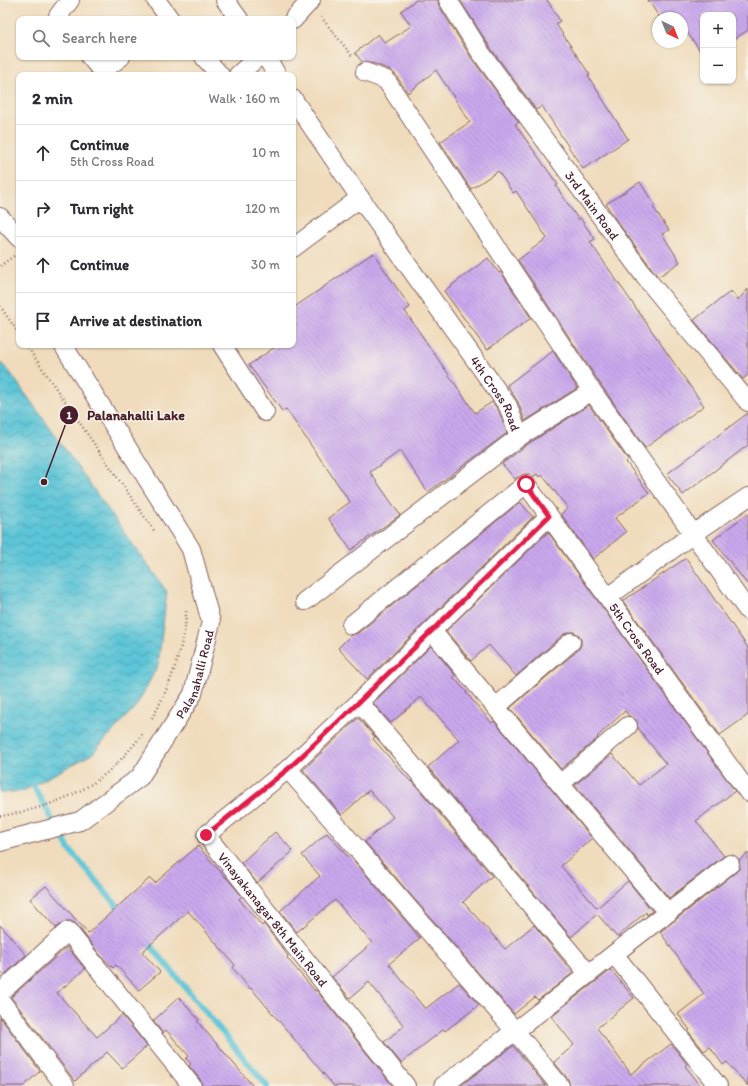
<!DOCTYPE html>
<html lang="en">
<head>
<meta charset="utf-8">
<style>
  body { margin:0; font-family:Itim,sans-serif; background:#f7f7f7; color:#2b2b33 }
  .controls { position:absolute; right:12px; top:12px; display:grid; overflow:hidden; border-radius:8px; box-shadow:0 1px 3px #0004 }
  .controls button { width:36px; height:36px; display:grid; place-items:center; padding:0; border:0; border-bottom:1px solid #e1e1e2; background:#fff; color:#2b2b33; font:20px sans-serif }
  .compass { position:absolute; left:652px; top:12px; width:36px; height:36px; border-radius:50%; background:#fff; box-shadow:0 1px 3px #0004; rotate:137deg }
  .stop { position:absolute; width:12px; height:12px; margin:-9px; border:3px solid #e11d48; border-radius:50%; background:#fff }
  .stop.end { background:#e11d48; border-color:#fff; box-shadow:0 1px 4px #0008 }
  .list { margin:0; padding:0; list-style:none }
  h2 { display:flex; justify-content:space-between; align-items:center; height:52px; margin:0; padding:0 16px; font-size:17px }
  h2 small { font-size:13px; font-weight:400; color:#7c7c81 }
  .list li { display:grid; grid-template-columns:26px 1fr auto; gap:12px; align-items:center; box-sizing:border-box; height:56px; padding:0 16px; border-top:1px solid #e1e1e2 }
  .list b { display:block; font-size:15px; white-space:nowrap }
  .list p { margin:0; font-size:13px; white-space:nowrap; color:#7c7c81 }
  .list em { font-size:13px; font-style:normal; color:#7c7c81 }
  .icon { flex:none; width:22px; height:22px; fill:none; stroke:currentColor; stroke-width:2; stroke-linecap:round; stroke-linejoin:round }
  .map { position:relative; flex:none; width:748px; height:1086px; overflow:hidden }
  .search { position:absolute; background:#fff; box-shadow:0 1px 3px #0004; left:16px; top:16px; width:280px; height:44px; display:flex; align-items:center; gap:10px; box-sizing:border-box; padding:0 14px; border-radius:8px; color:#7c7c81; font-size:15px }
  .panel { position:absolute; background:#fff; box-shadow:0 1px 3px #0004; left:16px; top:72px; width:280px; height:276px; border-radius:8px }
  .map>svg:first-child { display:block }
  .water { fill:url(#water-waves); stroke:#537281 }
  .lines { fill:none; stroke-linecap:round; stroke-linejoin:round }
  .stream { stroke:#5cc5d7; stroke-width:6 }
  .building { fill:url(#building-back-hatch) }
  .minor-casing { stroke:#84615e; stroke-width:20 }
  .path { stroke:#84615e; stroke-width:2.5; stroke-dasharray:1 3; stroke-linecap:butt }
  .minor { stroke:#fff; stroke-width:18 }
  .route { stroke:#e11d48; stroke-width:5 }
  .labels { text-anchor:middle; stroke-width:3; stroke-linejoin:round; paint-order:stroke }
  .street-label { font-size:13px; fill:#4a1f2b; stroke:#f7f3e8 }
  .leader { fill:none; stroke:#4a1f2b; stroke-width:1.5 }
  .callout-dot { fill:#4a1f2b; stroke:#f7f3e8; stroke-width:1.5 }
  .mark-label { font-size:12px; text-anchor:middle; font-weight:bold; fill:#fff }
  .callout-label { font-size:14px; text-anchor:middle; font-weight:bold; fill:#4a1f2b; stroke:#f7f3e8; stroke-width:3; stroke-linejoin:round; paint-order:stroke }
</style>
</head>
<body>
<div class="map">
<svg width="748" height="1086" viewBox="0 0 748 1086">
  <defs>
    <pattern id="water-waves" width="16" height="10" patternUnits="userSpaceOnUse"><rect width="16" height="10" fill="#5cc5d7"/><path d="M0 5q4-4 8 0t8 0" fill="none" stroke="#4e9faf"/></pattern>
    <pattern id="building-back-hatch" width="6" height="6" patternUnits="userSpaceOnUse"><rect width="6" height="6" fill="#caa9ee"/><path d="M-1 5l2 2M0 0l6 6M5-1l2 2" fill="none" stroke="#a689c1"/></pattern>
  </defs>
  <rect width="100%" height="100%" fill="#f7f3e8"/>
  <filter id="ink" filterUnits="userSpaceOnUse"><feTurbulence type="fractalNoise" baseFrequency=".025" numOctaves="2"/><feDisplacementMap in="SourceGraphic" scale="8" xChannelSelector="R" yChannelSelector="G"/><feConvolveMatrix kernelMatrix="1 2 1 2 8 2 1 2 1" color-interpolation-filters="sRGB"/></filter>
  <filter id="wash" filterUnits="userSpaceOnUse"><feTurbulence type="fractalNoise" baseFrequency=".012" numOctaves="4" result="noise"/><feDisplacementMap in="SourceGraphic" scale="16" xChannelSelector="R" yChannelSelector="G"/><feGaussianBlur stdDeviation="0.9" result="paint"/><feColorMatrix in="noise" values="0 0 0 0 0 0 0 0 0 0 0 0 0 0 0 0 0 1.4 0 .05"/><feComposite in="paint" operator="in"/></filter>
  <g filter="url(#wash)">
    <rect width="100%" height="100%" fill="#f0dcbc"/>
    <polygon class="water" points="0,362 9,371 167,592 158,665 137,705 92,754 23,791 0,793"/>
    <g class="lines">
      <g class="stream">
        <polyline points="29,778 69,849 123,913"/>
        <polyline points="146,940 267,1086"/>
      </g>
    </g>
    <g id="blocks">
      <g class="building">
        <polygon points="416,0 438,0 439,6 472,59 519,122 515,124 558,185 556,186 578,219 580,218 595,239 590,242 704,406 645,448 601,385 518,260 547,238 516,191 513,193 498,171 471,189 440,142 470,122 436,70 408,93 395,74 390,70 375,64 362,62 355,53 378,34 385,43 411,26 401,11"/>
        <polygon points="460,0 547,0 560,21 556,24 590,75 588,76 628,139 583,169 542,106 536,110 490,47"/>
        <polygon points="648,0 748,0 748,30 733,40 733,15 703,15 703,55 682,25 682,18 660,18"/>
        <polygon points="640,182 655,206 653,207 669,230 662,234 680,262 658,277 616,220 606,204"/>
        <polygon points="373,253 410,307 405,311 475,413 492,402 499,411 507,433 428,492 400,451 370,472 400,515 351,550 328,518 350,502 286,409 282,411 249,365 278,345 293,345 293,308"/>
        <polygon points="488,258 499,273 501,272 531,318 487,350 444,291"/>
        <polygon points="748,289 748,375 743,379 694,320 731,291 738,300"/>
        <polygon points="553,351 577,388 525,421 518,402 507,385"/>
        <polygon points="589,405 628,460 626,462 649,493 615,518 626,532 593,559 561,514 568,508 542,475 540,477 537,474 533,477 530,474 524,474 515,479 502,464 525,446"/>
        <polygon points="748,413 748,445 683,495 667,474"/>
        <polygon points="520,502 533,517 367,679 338,648 351,635 358,633"/>
        <polygon points="748,513 748,585 713,540"/>
        <polygon points="548,532 735,791 696,821 724,856 669,898 575,785 612,754 639,785 666,764 638,728 636,720 629,716 625,711 597,737 598,738 561,769 510,708 578,650 581,645 581,640 579,635 574,632 569,632 564,634 516,676 489,645 471,661 446,631"/>
        <polygon points="686,558 748,648 748,715 720,735 623,601"/>
        <polygon points="431,646 455,675 453,677 467,692 466,693 492,723 494,721 592,838 561,866 597,908 628,881 652,911 647,915 646,912 617,937 597,914 571,937 428,767 459,740 421,697 391,723 373,703"/>
        <polygon points="358,718 375,737 373,739 411,782 412,781 492,876 463,902 505,949 534,925 573,973 538,1000 535,997 514,1014 365,842 393,817 369,790 342,815 303,770"/>
        <polygon points="275,832 293,851 257,883 241,863"/>
        <polygon points="327,833 348,857 350,856 420,938 389,964 425,1009 459,983 479,1005 445,1031 444,1029 401,1063 384,1042 404,1026 369,982 350,998 332,977 372,943 335,900 297,932 280,911 320,876 302,855"/>
        <polygon points="198,846 225,877 226,877 242,896 239,899 262,926 264,924 288,956 287,958 315,991 316,990 393,1086 334,1086 251,988 250,989 233,968 235,965 188,911 142,952 160,972 139,990 116,965 113,968 100,955 76,924 71,921 66,921 56,928 30,899 46,886 88,933 150,878 155,883"/>
        <polygon points="748,853 748,1086 727,1062 723,1065 710,1047 704,1051 688,1031 690,1030 678,1014 704,994 660,932 736,872 740,868 739,860"/>
        <polygon points="0,925 26,955 4,975 0,970"/>
        <polygon points="67,947 85,969 57,993 97,1037 122,1015 147,1046 122,1068 107,1052 75,1081 11,997"/>
        <polygon points="611,970 634,998 597,1028 631,1074 671,1044 687,1064 685,1066 701,1086 570,1086 568,1079 554,1062 574,1045 551,1016"/>
        <polygon points="179,997 199,1020 197,1021 253,1086 202,1086 200,1079 189,1066 191,1064 186,1059 189,1056 166,1030 163,1033 153,1021"/>
        <polygon points="0,1017 40,1071 24,1086 0,1086"/>
        <polygon points="513,1046 546,1086 460,1086"/>
      </g>
    </g>
  </g>
  <g filter="url(#ink)">
    <use href="#blocks" fill-opacity="0" stroke="#84615e" stroke-width="1"/>
    <g class="lines">
      <defs>
        <g id="minor">
          <polyline points="156,0 170,19"/>
          <polyline points="225,0 239,19"/>
          <path id="s1" d="M448,0l33,53 164,224 103,125"/>
          <polyline points="61,19 58,16 70,0"/>
          <polyline points="293,20 311,0"/>
          <polyline points="90,57 102,71 121,57"/>
          <polyline points="204,57 220,75"/>
          <polyline points="266,57 277,75"/>
          <polyline points="365,72 386,80 592,391 748,611"/>
          <polyline points="238,75 258,57"/>
          <path id="s2" d="M293,99l67,99 148,208 11,31"/>
          <polyline points="0,217 19,238"/>
          <polyline points="293,248 360,198"/>
          <polyline points="222,345 265,412"/>
          <polyline points="608,597 693,534 748,497"/>
          <polyline points="305,601 519,437 592,391"/>
          <path id="s3" d="M351,625l175,-141 222,308"/>
          <polyline points="432,631 668,913"/>
          <polyline points="359,702 549,516"/>
          <polyline points="496,707 571,642"/>
          <path id="s4" d="M288,769l-82,66 200,251"/>
          <polyline points="560,784 628,726"/>
          <path id="s5" d="M0,842l80,-21 60,-44 53,-83 18,-72 -20,-73 -128,-204"/>
          <polyline points="0,993 68,931 192,1086"/>
          <polyline points="0,1000 65,1086"/>
          <polyline points="443,1086 515,1031 288,769 359,702 588,973"/>
          <polyline points="560,1086 515,1031 614,954"/>
          <polyline points="718,1086 614,954 730,864"/>
        </g>
      </defs>
      <use href="#minor" class="minor-casing"/>
      <g class="path">
        <polyline points="321,17 353,57"/>
        <polyline points="0,266 14,256"/>
        <polyline points="0,306 19,334"/>
        <polyline points="26,345 155,532"/>
        <path d="M152,718c16,-26 35,-78 34,-109"/>
        <path d="M0,816c30,-4 64,-15 90,-31 21,-13 39,-33 53,-52"/>
      </g>
      <use href="#minor" class="minor"/>
    </g>
  </g>
  <g class="lines" filter="url(#ink)">
    <polyline class="route" points="206,835 288,769 359,702 549,516 526,484"/>
  </g>
  <g class="labels">
    <g class="street-label">
      <text dy="5" stroke="none"><textPath href="#s1" startOffset="251">3rd Main Road</textPath></text>
      <text dy="5" stroke="none"><textPath href="#s2" startOffset="358">4th Cross Road</textPath></text>
      <text dy="5" stroke="none"><textPath href="#s3" startOffset="415">5th Cross Road</textPath></text>
      <text dy="5" stroke="none"><textPath href="#s5" startOffset="275">Palanahalli Road</textPath></text>
      <text dy="5" stroke="none"><textPath href="#s4" startOffset="213">Vinayakanagar 8th Main Road</textPath></text>
    </g>
  </g>
  <path class="leader" d="M44 482L69 415"/>
  <g class="callout-dot">
    <circle cx="44" cy="482" r="4"/>
    <circle cx="69" cy="415" r="10"/>
  </g>
  <g class="mark-label">
    <text x="69" y="419">1</text>
  </g>
  <g class="callout-label">
    <text x="136" y="420">Palanahalli Lake</text>
  </g>
</svg>
<div class="controls">
<button>+</button>
<button>−</button>
</div>
<svg class="compass" viewBox="-18 -18 36 36"><path d="M0-13l5 13h-10z" fill="#e53935"/><path d="M0 13l5-13h-10z" fill="#7c7c81"/></svg>
<div class="stop" style="left:526px;top:484px"></div>
<div class="stop end" style="left:206px;top:835px"></div>
<div class="search"><svg class="icon" aria-label="search" viewBox="0 0 24 24"><circle cx="10" cy="10" r="6"/><path d="M15 15l6 6"/></svg>Search here</div>
<section class="panel">
<h2>2 min<small>Walk · 160 m</small></h2>
<ul class="list">
<li><svg class="icon" aria-label="ahead" viewBox="0 0 24 24"><path d="M12 20V5M6 11l6-6 6 6"/></svg><div><b>Continue</b><p>5th Cross Road</p></div><em>10 m</em></li>
<li><svg class="icon" aria-label="right" viewBox="0 0 24 24"><path d="M7 20v-9h11M14 6l5 5-5 5"/></svg><div><b>Turn right</b></div><em>120 m</em></li>
<li><svg class="icon" aria-label="ahead" viewBox="0 0 24 24"><path d="M12 20V5M6 11l6-6 6 6"/></svg><div><b>Continue</b></div><em>30 m</em></li>
<li><svg class="icon" aria-label="arrive" viewBox="0 0 24 24"><path d="M6 21V4h12l-3 4 3 4H6"/></svg><div><b>Arrive at destination</b></div></li>
</ul>
</section>
</div>
</body>
</html>
